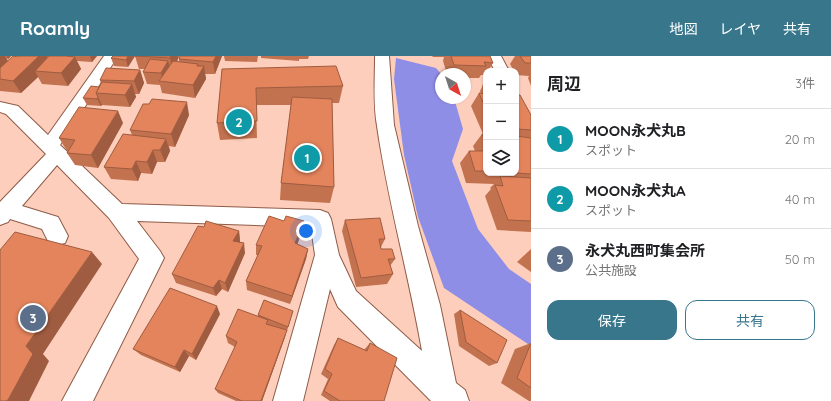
<!DOCTYPE html>
<html lang="ja">
<head>
<meta charset="utf-8">
<style>
  body { margin:0; font-family:Quicksand,"Noto Sans JP",sans-serif; background:#f6f6f6; color:#202124 }
  .controls { position:absolute; right:12px; top:12px; display:grid; overflow:hidden; border-radius:8px; box-shadow:0 1px 3px #0004 }
  .controls button { width:36px; height:36px; display:grid; place-items:center; padding:0; border:0; border-bottom:1px solid #e0e0e0; background:#fff; color:#202124; font:20px sans-serif }
  .compass { position:absolute; left:435px; top:12px; width:36px; height:36px; border-radius:50%; background:#fff; box-shadow:0 1px 3px #0004; rotate:141deg }
  .you { position:absolute; left:306px; top:175px; width:14px; height:14px; margin:-10px; border:3px solid #fff; border-radius:50%; background:#1a73e8; box-shadow:0 0 0 6px #1a73e833 }
  .badge { display:grid; place-items:center; width:26px; height:26px; border-radius:50%; background:#38768c; color:#fff; font-size:13px; font-weight:700 }
  .pin { position:absolute; translate:-50% -50%; border:2px solid #fff; box-shadow:0 1px 4px #0006 }
  .list { margin:0; padding:0; list-style:none }
  h2 { display:flex; justify-content:space-between; align-items:center; height:52px; margin:0; padding:0 16px; font-size:17px }
  h2 small { font-size:13px; font-weight:400; color:#757577 }
  .list li { display:grid; grid-template-columns:26px 1fr auto; gap:12px; align-items:center; box-sizing:border-box; height:60px; padding:0 16px; border-top:1px solid #e0e0e0 }
  .list b { display:block; font-size:15px; white-space:nowrap }
  .list p { margin:0; font-size:13px; white-space:nowrap; color:#757577 }
  .list em { font-size:13px; font-style:normal; color:#757577 }
  .actions { display:flex; gap:8px; padding:12px 16px }
  .actions a { flex:1; padding:9px 0; border:1px solid #38768c; border-radius:12px; text-align:center; font-size:14px; color:#38768c }
  .actions .main { background:#38768c; color:#fff }
  .icon { flex:none; width:22px; height:22px; fill:none; stroke:currentColor; stroke-width:2; stroke-linecap:round; stroke-linejoin:round }
  .map { position:relative; flex:none; width:531px; height:345px; overflow:hidden }
  header { display:flex; align-items:center; gap:24px; box-sizing:border-box; height:56px; padding:0 20px; background:#38768c; color:#fff }
  header strong { font-size:19px }
  nav { display:flex; gap:22px; margin-inline-start:auto; font-size:14px }
  main { display:flex }
  aside { flex:1; background:#fff }
  .map>svg:first-child { display:block }
  .forest { fill:#8f8ee7 }
  .lines { fill:none; stroke-linecap:round; stroke-linejoin:round }
  .minor-casing { stroke:#8e5b47; stroke-width:2 }
  .minor { fill:#fff; fill-rule:evenodd }
  .wall { fill:#c3724f }
  .shaded-wall { fill:#9f5c40 }
  .building { fill:#e3845c; stroke:#9f5c40 }
</style>
</head>
<body>
<header>
<strong>Roamly</strong>
<nav><a>地図</a><a>レイヤ</a><a>共有</a></nav>
</header>
<main>
<div class="map">
<svg width="531" height="345" viewBox="0 0 531 345">
  <rect width="100%" height="100%" fill="#fdcebb"/>
  <polygon class="forest" points="396,2 436,12 441,18 441,42 454,42 463,73 452,105 478,173 509,213 531,228 531,290 444,232 418,161 404,99 394,23"/>
  <g class="lines">
    <defs>
      <g id="minor">
        <path d="M104,0h14l-58,89 62,59 198,6 8,3 3,6 8,36 17,36 66,60c-13,-75 -34,-149 -45,-225 -4,-22 -2,-47 -2,-70h14l5,69 24,101 22,79 16,78 9,7 4,11h-38l-93,-94 -8,-18 -27,112h-30l42,-146 -4,-28 -174,-6 23,30 4,7 -71,143h-31l77,-142 -30,-41 -52,-53 -35,41 36,11 10,19 -3,7 -8,2 -8,-2 -7,-14 -32,-10 -2,3 -8,3v-23l46,-48 -40,-40 -6,-2v-10l18,4 30,29z"/>
        <polygon points="487,0 501,0 509,15 495,15"/>
      </g>
    </defs>
    <use href="#minor" class="minor-casing"/>
    <use href="#minor" class="minor"/>
  </g>
  <g class="wall">
    <polygon points="0,0 11,0 8,3 6,2 8,5 18,1 18,0 48,0 46,3 49,0 97,0 92,6 77,5 81,13 68,30 42,28 38,21 21,37 0,35"/>
    <polygon points="135,0 128,11 114,10 111,2"/>
    <polygon points="135,0 179,0 177,6 179,6 179,3 222,0 215,18 205,18 206,23 195,42 162,37 160,29 147,28 143,16 145,13 139,13"/>
    <polygon points="224,0 258,0 257,6 225,5"/>
    <polygon points="261,0 309,0 308,3 299,3 299,5 261,2"/>
    <polygon points="432,0 490,0 493,7 488,15 486,15 486,19 481,19 479,22 465,22 465,18 447,18 443,5 444,1 433,1"/>
    <polygon points="515,0 531,0 531,30 528,22 529,20 516,19 516,15 514,15 510,8"/>
    <polygon points="222,13 343,30 339,47 332,47 334,131 330,147 280,144 281,127 291,49 256,49 257,82 220,84 217,67"/>
    <polygon points="140,14 144,27 139,38 135,38 136,41 130,51 102,49 101,50 87,49 83,42 99,31 101,28 100,24"/>
    <polygon points="486,23 486,117 516,117 516,39 531,59 531,176 497,174 485,140 491,133 490,132 494,128 466,127 460,107 469,95 475,95 473,90 482,78 483,78 471,50 479,37 481,38 480,35 482,31 482,30"/>
    <polygon points="189,59 175,91 169,90 170,95 165,106 157,106 152,118 141,117 138,125 111,123 104,111 132,79 130,74"/>
    <polygon points="123,67 98,112 75,109 67,97 68,95 67,95 59,82"/>
    <polygon points="345,164 385,183 381,191 381,193 395,203 390,210 393,218 387,228 356,231 342,175"/>
    <polygon points="239,175 240,185 240,186 245,197 228,236 222,233 216,240 176,227 172,218"/>
    <polygon points="302,176 297,188 308,193 306,203 290,248 247,234 246,225 258,199 256,199 256,189"/>
    <polygon points="531,193 531,216 517,206"/>
    <polygon points="460,254 497,307 489,310 459,290 454,258"/>
    <polygon points="293,255 287,275 286,274 285,281 262,345 236,345 218,337 215,333 235,291 228,287 226,280 258,260 258,259"/>
    <polygon points="220,258 196,304 189,300 180,316 141,299 133,293"/>
    <polygon points="338,282 364,294 370,287 384,345 330,345 321,339 328,323 321,318 334,289"/>
    <polygon points="531,287 531,345 529,345 501,327 515,293"/>
  </g>
  <g class="shaded-wall">
    <polygon points="0,0 5,0 8,5 0,13"/>
    <polygon points="7,0 11,0 8,3"/>
    <polygon points="39,0 48,0 46,3 50,9 35,15 38,21 21,37 13,25"/>
    <polygon points="66,0 72,0 73,2 75,1 81,13 68,30 61,17"/>
    <polygon points="90,0 97,0 92,6"/>
    <polygon points="128,0 135,0 128,11 126,4"/>
    <polygon points="171,0 179,0 173,14 170,2"/>
    <polygon points="216,0 222,0 215,18 213,6"/>
    <polygon points="168,5 172,17 163,25 161,17"/>
    <polygon points="198,8 200,17 204,10 206,23 195,42 193,29 197,10"/>
    <polygon points="140,14 144,27 139,38 134,25"/>
    <polygon points="132,28 136,41 130,51 125,39"/>
    <polygon points="98,41 102,49 101,50 97,43"/>
    <polygon points="187,46 189,59 175,91 171,78"/>
    <polygon points="118,55 123,67 98,112 91,99"/>
    <polygon points="166,83 170,95 165,106 160,94"/>
    <polygon points="153,94 157,106 152,118 147,106"/>
    <polygon points="136,105 141,117 138,125 132,113"/>
    <polygon points="304,165 302,176 294,197 295,187"/>
    <polygon points="239,175 240,185 235,195 233,185"/>
    <polygon points="244,187 245,197 228,236 225,227"/>
    <polygon points="308,193 306,203 290,248 292,240"/>
    <polygon points="92,196 102,208 43,298 49,305 29,345 6,345 26,290"/>
    <polygon points="219,224 222,233 216,240 213,232"/>
    <polygon points="217,250 220,258 196,304 192,298"/>
    <polygon points="287,274 285,281 262,345 261,345"/>
    <polygon points="184,294 189,300 180,316 175,311"/>
  </g>
  <g class="building">
    <polygon points="13,0 18,1 19,0 39,0 13,25 0,23 0,12"/>
    <polygon points="49,0 66,0 75,1 61,17 35,15"/>
    <polygon points="113,0 128,0 126,4 111,2"/>
    <polygon points="135,0 171,0 170,2"/>
    <polygon points="180,0 216,0 213,6 179,3"/>
    <polygon points="451,0 490,0 493,7 484,6 486,10 454,9"/>
    <polygon points="520,0 531,0 531,7 525,7"/>
    <polygon points="150,3 168,5 161,17 143,16"/>
    <polygon points="173,5 198,8 197,10 204,10 193,29 159,25"/>
    <polygon points="336,10 343,30 256,32 257,65 217,67 222,13"/>
    <polygon points="106,12 140,14 134,25 100,24"/>
    <polygon points="102,26 132,28 125,39 96,37"/>
    <polygon points="91,30 99,31 96,37 98,41 97,43 83,42"/>
    <polygon points="479,37 486,38 486,53"/>
    <polygon points="516,39 520,39 531,59 531,74 516,73"/>
    <polygon points="292,41 332,43 334,131 281,127"/>
    <polygon points="152,43 187,46 171,78 130,74 143,48 149,48"/>
    <polygon points="79,51 118,55 91,99 67,97 75,84 59,82"/>
    <polygon points="123,78 166,83 160,94 153,94 147,106 136,105 132,113 104,111"/>
    <polygon points="482,78 486,78 486,87"/>
    <polygon points="516,80 531,82 531,118 516,117"/>
    <polygon points="469,95 486,95 486,115 475,115"/>
    <polygon points="500,120 531,122 531,165 508,164 495,129 503,130"/>
    <polygon points="269,160 284,165 286,160 304,165 295,187 308,193 292,240 246,225 262,190 256,189"/>
    <polygon points="380,162 385,183 379,183 381,193 392,193 395,203 388,203 393,218 361,222 345,164"/>
    <polygon points="206,165 239,175 233,185 244,187 225,227 219,224 213,232 172,218 198,170 204,171"/>
    <polygon points="15,176 92,196 26,290 33,298 8,344 6,345 0,345 0,194"/>
    <polygon points="170,232 217,250 192,298 184,294 175,311 133,293"/>
    <polygon points="264,244 293,255 288,271 258,259"/>
    <polygon points="238,253 268,264 266,268 287,274 261,345 242,345 215,333 237,286 226,280"/>
    <polygon points="460,254 507,284 497,307 466,286"/>
    <polygon points="338,282 367,295 370,287 397,302 384,345 340,345 324,335 332,318 325,313"/>
    <polygon points="531,287 531,332 517,322"/>
  </g>
</svg>
<div class="controls">
<button>+</button>
<button>−</button>
<button><svg class="icon" aria-label="layers" viewBox="0 0 24 24"><path d="M12 4l9 5-9 5-9-5zM3 14l9 5 9-5"/></svg></button>
</div>
<svg class="compass" viewBox="-18 -18 36 36"><path d="M0-13l5 13h-10z" fill="#e53935"/><path d="M0 13l5-13h-10z" fill="#757577"/></svg>
<div class="you"></div>
<div class="pin badge" style="left:307px;top:102px;background:#0f9aa8">1</div>
<div class="pin badge" style="left:239px;top:66px;background:#0f9aa8">2</div>
<div class="pin badge" style="left:33px;top:262px;background:#5c6f8a">3</div>
</div>
<aside>
<h2>周辺<small>3件</small></h2>
<ul class="list">
<li><span class="badge" style="background:#0f9aa8">1</span><div><b>MOON永犬丸B</b><p>スポット</p></div><em>20 m</em></li>
<li><span class="badge" style="background:#0f9aa8">2</span><div><b>MOON永犬丸A</b><p>スポット</p></div><em>40 m</em></li>
<li><span class="badge" style="background:#5c6f8a">3</span><div><b>永犬丸西町集会所</b><p>公共施設</p></div><em>50 m</em></li>
</ul>
<div class="actions"><a class="main">保存</a><a>共有</a></div>
</aside>
</main>
</body>
</html>
